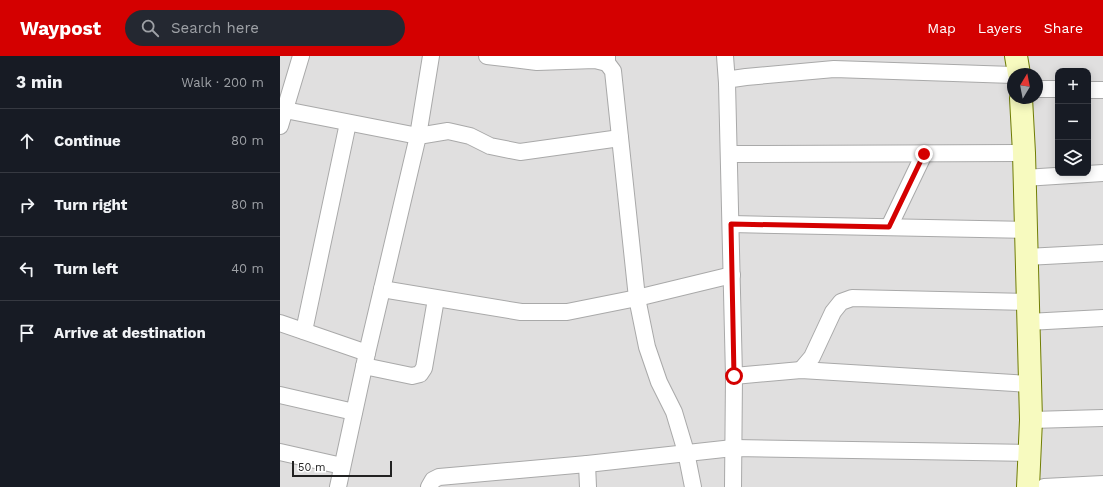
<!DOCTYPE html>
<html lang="en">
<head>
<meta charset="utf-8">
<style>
  body { margin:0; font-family:"Work Sans",sans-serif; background:#242831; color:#f1f3f6 }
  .controls { position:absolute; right:12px; top:12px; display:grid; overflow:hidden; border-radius:8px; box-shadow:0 2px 10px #0003 }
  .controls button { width:36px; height:36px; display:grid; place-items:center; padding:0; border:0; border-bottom:1px solid #363941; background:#171b24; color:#f1f3f6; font:20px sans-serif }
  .compass { position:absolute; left:727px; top:12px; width:36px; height:36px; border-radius:50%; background:#171b24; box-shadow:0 2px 10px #0003; rotate:10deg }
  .scale { position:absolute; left:12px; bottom:10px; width:100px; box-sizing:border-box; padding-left:4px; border:2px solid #222; border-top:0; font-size:11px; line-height:14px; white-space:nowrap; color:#222; -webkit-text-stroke:3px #fff; paint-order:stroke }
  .stop { position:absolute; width:12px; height:12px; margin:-9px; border:3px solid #d40000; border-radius:50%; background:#fff }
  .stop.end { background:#d40000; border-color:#fff; box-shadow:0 1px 4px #0008 }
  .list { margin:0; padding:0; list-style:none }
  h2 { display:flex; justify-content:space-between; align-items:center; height:52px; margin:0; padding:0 16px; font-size:17px }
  h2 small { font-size:13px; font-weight:400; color:#9ea1a6 }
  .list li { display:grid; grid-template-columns:26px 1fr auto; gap:12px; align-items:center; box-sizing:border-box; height:64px; padding:0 16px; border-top:1px solid #363941 }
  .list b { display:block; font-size:15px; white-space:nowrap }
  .list em { font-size:13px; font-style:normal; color:#9ea1a6 }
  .icon { flex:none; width:22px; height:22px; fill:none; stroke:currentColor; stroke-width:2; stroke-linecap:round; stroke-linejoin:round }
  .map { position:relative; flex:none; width:823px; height:431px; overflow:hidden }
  header { display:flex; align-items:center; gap:24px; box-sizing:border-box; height:56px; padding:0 20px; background:#d40000; color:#fff }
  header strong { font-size:19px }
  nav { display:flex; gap:22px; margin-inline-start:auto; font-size:14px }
  .search { width:280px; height:36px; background:#242831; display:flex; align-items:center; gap:10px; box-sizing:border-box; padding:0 14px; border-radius:22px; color:#9ea1a6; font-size:15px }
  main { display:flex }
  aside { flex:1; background:#171b24 }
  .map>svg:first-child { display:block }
  .residential { fill:#e0dfdf; fill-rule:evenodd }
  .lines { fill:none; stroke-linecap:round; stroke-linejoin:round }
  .street-casing { stroke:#a9a9a9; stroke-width:18 }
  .secondary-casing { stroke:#707d05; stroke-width:24 }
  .street { stroke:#fff; stroke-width:16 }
  .secondary { stroke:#f7fabf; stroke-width:22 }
  .route { stroke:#d40000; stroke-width:5 }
</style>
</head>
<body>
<header>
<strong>Waypost</strong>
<div class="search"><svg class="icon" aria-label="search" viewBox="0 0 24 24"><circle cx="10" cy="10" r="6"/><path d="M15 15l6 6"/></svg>Search here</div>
<nav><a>Map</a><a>Layers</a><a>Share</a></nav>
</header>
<main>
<aside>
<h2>3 min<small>Walk · 200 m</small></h2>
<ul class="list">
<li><svg class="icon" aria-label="ahead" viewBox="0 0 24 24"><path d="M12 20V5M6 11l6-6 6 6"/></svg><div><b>Continue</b></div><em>80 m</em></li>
<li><svg class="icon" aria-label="right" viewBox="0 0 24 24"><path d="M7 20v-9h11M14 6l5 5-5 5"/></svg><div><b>Turn right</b></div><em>80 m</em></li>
<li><svg class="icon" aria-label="left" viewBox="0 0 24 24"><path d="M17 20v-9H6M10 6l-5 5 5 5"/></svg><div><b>Turn left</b></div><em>40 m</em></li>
<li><svg class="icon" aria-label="arrive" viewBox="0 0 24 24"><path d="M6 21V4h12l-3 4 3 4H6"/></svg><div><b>Arrive at destination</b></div></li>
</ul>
</aside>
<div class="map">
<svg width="823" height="431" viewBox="0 0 823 431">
  <rect width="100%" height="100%" fill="#f2efe9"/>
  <path class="residential" d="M0,0h823v431h-823zM778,15h30v102h-30zM733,18h24v24h-24z"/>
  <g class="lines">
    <defs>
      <g id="street">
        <polyline points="207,0 257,6 315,4 327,7"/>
        <polyline points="327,0 327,7 333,15 357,242 367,291 379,326 394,356 406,396 413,431"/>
        <polyline points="445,0 447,27"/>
        <polyline points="757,33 778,33"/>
        <polyline points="808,34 823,34"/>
        <polyline points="5,54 138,80 168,75 190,80 210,90 240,96 340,82"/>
        <polyline points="0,70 21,0"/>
        <polyline points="449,98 744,97"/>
        <polyline points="744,122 823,117"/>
        <polyline points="451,168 746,174"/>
        <polyline points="609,171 644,98"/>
        <polyline points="746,201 823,197"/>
        <polyline points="102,233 241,256 287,256 357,242 452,219"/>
        <polyline points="748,266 823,262"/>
        <polyline points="0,267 87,297"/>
        <polyline points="24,275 68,67"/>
        <polyline points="84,310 132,320 140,318 144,312 156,243"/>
        <polyline points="521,314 532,301 553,256 561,246 572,242 748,246"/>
        <polyline points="454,320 521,314 750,328"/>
        <polyline points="0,339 74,356"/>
        <polyline points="751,364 823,362"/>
        <polyline points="0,396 62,410"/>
        <polyline points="307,408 308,431"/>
        <polyline points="58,431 87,297 138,80 151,0"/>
        <polyline points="149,431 153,424 159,421 307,408 453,392 750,397"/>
        <polyline points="453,431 454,320 447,27 452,23 466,21 554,13 733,19"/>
        <polyline points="764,431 823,428"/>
      </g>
      <g id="secondary">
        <polyline points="736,0 739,18"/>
        <polyline points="741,42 744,97 751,364 748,431"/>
      </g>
    </defs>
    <use href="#street" class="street-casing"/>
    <use href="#secondary" class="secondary-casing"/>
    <use href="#street" class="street"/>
    <use href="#secondary" class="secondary"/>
  </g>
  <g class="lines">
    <polyline class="route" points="454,320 451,168 609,171 644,98"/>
  </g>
</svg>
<div class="controls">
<button>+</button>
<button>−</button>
<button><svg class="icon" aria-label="layers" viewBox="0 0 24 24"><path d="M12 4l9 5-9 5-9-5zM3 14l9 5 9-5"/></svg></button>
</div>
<svg class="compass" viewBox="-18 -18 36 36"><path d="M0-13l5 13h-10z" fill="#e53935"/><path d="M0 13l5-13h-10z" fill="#9ea1a6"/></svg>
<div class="scale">50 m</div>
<div class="stop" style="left:454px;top:320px"></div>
<div class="stop end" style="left:644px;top:98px"></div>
</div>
</main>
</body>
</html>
